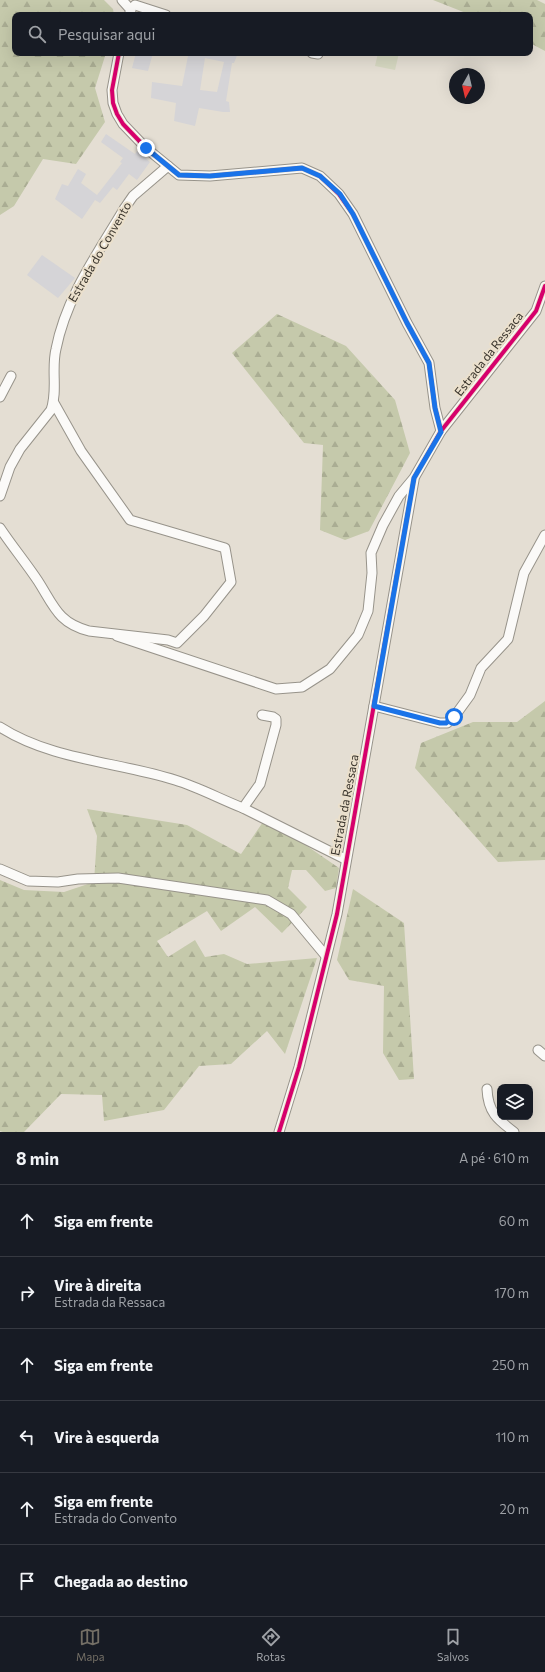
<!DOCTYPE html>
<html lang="pt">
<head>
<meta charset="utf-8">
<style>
  body { margin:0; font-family:Commissioner,sans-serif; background:#242831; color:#f1f3f6 }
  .controls { position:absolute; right:12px; bottom:12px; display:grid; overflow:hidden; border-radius:8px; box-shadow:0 4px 16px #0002 }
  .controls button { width:36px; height:36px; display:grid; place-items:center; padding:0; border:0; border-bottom:1px solid #363941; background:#171b24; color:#f1f3f6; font:20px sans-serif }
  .compass { position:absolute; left:449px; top:68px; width:36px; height:36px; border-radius:50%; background:#171b24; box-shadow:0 4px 16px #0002; rotate:188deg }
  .stop { position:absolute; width:12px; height:12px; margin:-9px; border:3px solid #1a73e8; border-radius:50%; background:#fff }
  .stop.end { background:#1a73e8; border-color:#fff; box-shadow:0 1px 4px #0008 }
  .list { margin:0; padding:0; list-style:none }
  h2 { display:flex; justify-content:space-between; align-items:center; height:52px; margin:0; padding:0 16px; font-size:17px }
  h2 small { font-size:13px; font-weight:400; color:#9ea1a6 }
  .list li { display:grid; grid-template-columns:26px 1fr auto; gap:12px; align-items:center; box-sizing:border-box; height:72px; padding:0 16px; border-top:1px solid #363941 }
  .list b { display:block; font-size:15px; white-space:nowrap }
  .list p { margin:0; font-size:13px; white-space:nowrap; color:#9ea1a6 }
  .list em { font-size:13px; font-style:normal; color:#9ea1a6 }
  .icon { flex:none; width:22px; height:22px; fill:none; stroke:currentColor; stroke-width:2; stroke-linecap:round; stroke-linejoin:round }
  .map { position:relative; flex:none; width:545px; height:1132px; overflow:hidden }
  .search { position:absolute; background:#171b24; box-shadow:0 4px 16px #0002; left:12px; right:12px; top:12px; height:44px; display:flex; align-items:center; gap:10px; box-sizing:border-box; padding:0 14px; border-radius:8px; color:#9ea1a6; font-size:15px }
  .sheet { height:484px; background:#171b24 }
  nav { display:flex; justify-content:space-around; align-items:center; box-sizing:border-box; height:56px; border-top:1px solid #363941; background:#171b24; font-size:11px; color:#9ea1a6 }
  nav a { display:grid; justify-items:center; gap:2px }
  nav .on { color:#746f66 }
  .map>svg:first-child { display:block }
  .grass { fill:#d5d7c0 }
  .forest { fill:url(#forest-firs) }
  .building { fill:#d5d4d7; fill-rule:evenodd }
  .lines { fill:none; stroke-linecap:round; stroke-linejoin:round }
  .minor-casing { stroke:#97938a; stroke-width:11 }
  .minor { stroke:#fbfaf8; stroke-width:9 }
  .cycleway-casing { stroke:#ebe0cc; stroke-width:6 }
  .cycleway { stroke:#d6006c; stroke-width:4 }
  .route { stroke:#1a73e8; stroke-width:5 }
  .labels { text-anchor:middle; stroke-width:4; stroke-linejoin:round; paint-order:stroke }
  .street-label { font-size:12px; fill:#38332b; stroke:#ebe0cc }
</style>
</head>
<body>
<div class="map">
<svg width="545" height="1132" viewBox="0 0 545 1132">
  <defs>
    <pattern id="forest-firs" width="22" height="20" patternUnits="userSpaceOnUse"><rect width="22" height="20" fill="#c5c9ab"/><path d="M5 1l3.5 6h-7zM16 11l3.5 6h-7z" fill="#aaad93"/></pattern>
  </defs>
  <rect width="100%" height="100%" fill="#e4ded3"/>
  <polygon class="grass" points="378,53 399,53 395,70 375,66"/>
  <g class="forest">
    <polygon points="0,0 104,0 113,9 114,15 15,15 15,53 106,53 95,88 105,122 76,164 43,159 14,206 0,215"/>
    <polygon points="433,0 537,0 545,4 545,51 530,43 530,15 471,15"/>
    <polygon points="277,314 346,346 395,400 410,453 369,531 345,540 320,530 323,445 304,443 232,353"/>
    <polygon points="545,701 545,860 498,862 415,768 421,743 473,722 517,722"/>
    <polygon points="87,809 187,825 241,854 263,822 307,846 339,868 336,888 325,891 306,870 292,870 288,888 307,907 282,933 255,907 221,931 207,911 157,941 168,957 195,940 205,957 224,954 247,964 317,958 285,1054 267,1031 231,1064 199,1066 164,1110 104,1121 102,1095 61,1094 24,1132 3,1132 0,1131 0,880 24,890 64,892 94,882 97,836"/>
    <polygon points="353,889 404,923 414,1079 399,1080 383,1053 384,986 349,980 337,960"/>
  </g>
  <g class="building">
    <polygon points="136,53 153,53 148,71 132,68"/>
    <path d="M193,53h45l-4,10h-2l-6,38 3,1 1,10h-7l-24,-4 -4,18 -21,-5 2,-18 -25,-5 1,-16 30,4 6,-30h4zM205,58l19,4 -7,30 -17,-2z"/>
    <polygon points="106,134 135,154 137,151 150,162 137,180 129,174 117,190 113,187 100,203 95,200 82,219 55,199 62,184 68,186 78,169 86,174 81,183 97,195 122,163 120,162 123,158 101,142"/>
    <polygon points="42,255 75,278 58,298 27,275"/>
  </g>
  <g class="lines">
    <defs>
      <g id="minor">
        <polyline points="122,0 131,10 129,15"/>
        <polyline points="135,5 166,15"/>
        <polyline points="119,53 112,90 113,103 117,114 123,124 146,148 179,175 210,176 302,168 320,176 339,194 353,214 407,323 429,363 435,408 441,431"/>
        <polyline points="312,53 318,54"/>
        <polyline points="0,397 11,376"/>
        <path d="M0,496l10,-29 10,-18 31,-39c7,-19 0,-41 5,-61 10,-52 42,-96 68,-140l9,-13 35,-30"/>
        <path d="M0,528c12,18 26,35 38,53 16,25 20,42 51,50l79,9 9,3 27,-27 27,-34 -6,-34 -95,-28 -49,-69 -27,-48"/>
        <polyline points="117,636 276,689 302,687 330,669 358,635 368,611 372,573 371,553 383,525 399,496 414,478 441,431 536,311 545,286"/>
        <polyline points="374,706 440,723 447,723 454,717 470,695 481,668 508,639 524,573 545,535"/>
        <path d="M0,727c51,33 119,35 175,53 23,7 45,19 68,28l17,-24 16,-59v-6l-3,-2 -11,-2"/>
        <polyline points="243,808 345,859"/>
        <polyline points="0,869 28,881 58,882 78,879 118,878 267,900 291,914 326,956"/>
        <polyline points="538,1050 545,1056"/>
        <path d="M487,1089c1,23 10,30 27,43"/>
        <polyline points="279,1132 299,1067 337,914 414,480"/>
      </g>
    </defs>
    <use href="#minor" class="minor-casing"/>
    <use href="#minor" class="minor"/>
    <defs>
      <g id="cycleway">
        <polyline points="119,53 112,90 113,103 117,114 123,124 146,148 179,175 210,176 302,168 320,176 339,194 353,214 407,323 429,363 435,408 441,431"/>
        <polyline points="279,1132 299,1067 337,914 414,478 441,431 536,311 545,286"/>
      </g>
    </defs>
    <use href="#cycleway" class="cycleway-casing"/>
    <use href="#cycleway" class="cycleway"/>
  </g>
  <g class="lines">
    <polyline class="route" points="146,148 179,175 210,176 302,168 320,176 340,194 353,214 407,323 429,363 435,408 441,432 414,478 374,706 440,723 446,723 454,717"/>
  </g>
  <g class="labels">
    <g class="street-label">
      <text transform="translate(100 252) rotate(-60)" y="4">Estrada do Convento</text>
      <text transform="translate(489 354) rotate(-52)" y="4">Estrada da Ressaca</text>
      <text transform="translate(345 805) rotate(-79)" y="4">Estrada da Ressaca</text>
    </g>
  </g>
</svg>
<div class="controls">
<button><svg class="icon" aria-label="layers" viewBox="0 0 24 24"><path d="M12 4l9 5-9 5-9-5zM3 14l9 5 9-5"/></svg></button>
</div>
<svg class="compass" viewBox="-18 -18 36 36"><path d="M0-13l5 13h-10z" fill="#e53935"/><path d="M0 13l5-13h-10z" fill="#9ea1a6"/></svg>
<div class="stop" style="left:454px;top:717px"></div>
<div class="stop end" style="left:146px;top:148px"></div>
<div class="search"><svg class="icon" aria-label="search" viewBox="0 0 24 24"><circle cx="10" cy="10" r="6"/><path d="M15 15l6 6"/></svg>Pesquisar aqui</div>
</div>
<section class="sheet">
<h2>8 min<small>A pé · 610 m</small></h2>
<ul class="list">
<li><svg class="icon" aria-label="ahead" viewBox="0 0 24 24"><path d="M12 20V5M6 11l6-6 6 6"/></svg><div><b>Siga em frente</b></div><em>60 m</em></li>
<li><svg class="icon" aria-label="right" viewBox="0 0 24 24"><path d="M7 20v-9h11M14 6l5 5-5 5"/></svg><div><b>Vire à direita</b><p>Estrada da Ressaca</p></div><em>170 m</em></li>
<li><svg class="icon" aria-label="ahead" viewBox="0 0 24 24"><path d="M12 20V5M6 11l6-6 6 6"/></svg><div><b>Siga em frente</b></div><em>250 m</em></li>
<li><svg class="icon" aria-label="left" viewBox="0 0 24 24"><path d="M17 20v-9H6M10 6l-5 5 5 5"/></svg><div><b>Vire à esquerda</b></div><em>110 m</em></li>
<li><svg class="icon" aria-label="ahead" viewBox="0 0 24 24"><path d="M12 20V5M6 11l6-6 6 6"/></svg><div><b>Siga em frente</b><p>Estrada do Convento</p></div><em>20 m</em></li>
<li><svg class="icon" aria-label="arrive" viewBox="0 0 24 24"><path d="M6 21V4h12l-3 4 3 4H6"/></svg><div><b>Chegada ao destino</b></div></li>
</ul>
</section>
<nav>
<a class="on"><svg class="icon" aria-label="map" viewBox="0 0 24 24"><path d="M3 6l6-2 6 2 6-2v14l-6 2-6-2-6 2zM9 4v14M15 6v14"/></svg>Mapa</a>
<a><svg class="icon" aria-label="directions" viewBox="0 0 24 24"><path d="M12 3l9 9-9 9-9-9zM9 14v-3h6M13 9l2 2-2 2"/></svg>Rotas</a>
<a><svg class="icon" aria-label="saved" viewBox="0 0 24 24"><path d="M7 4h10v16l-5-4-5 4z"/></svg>Salvos</a>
</nav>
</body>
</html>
